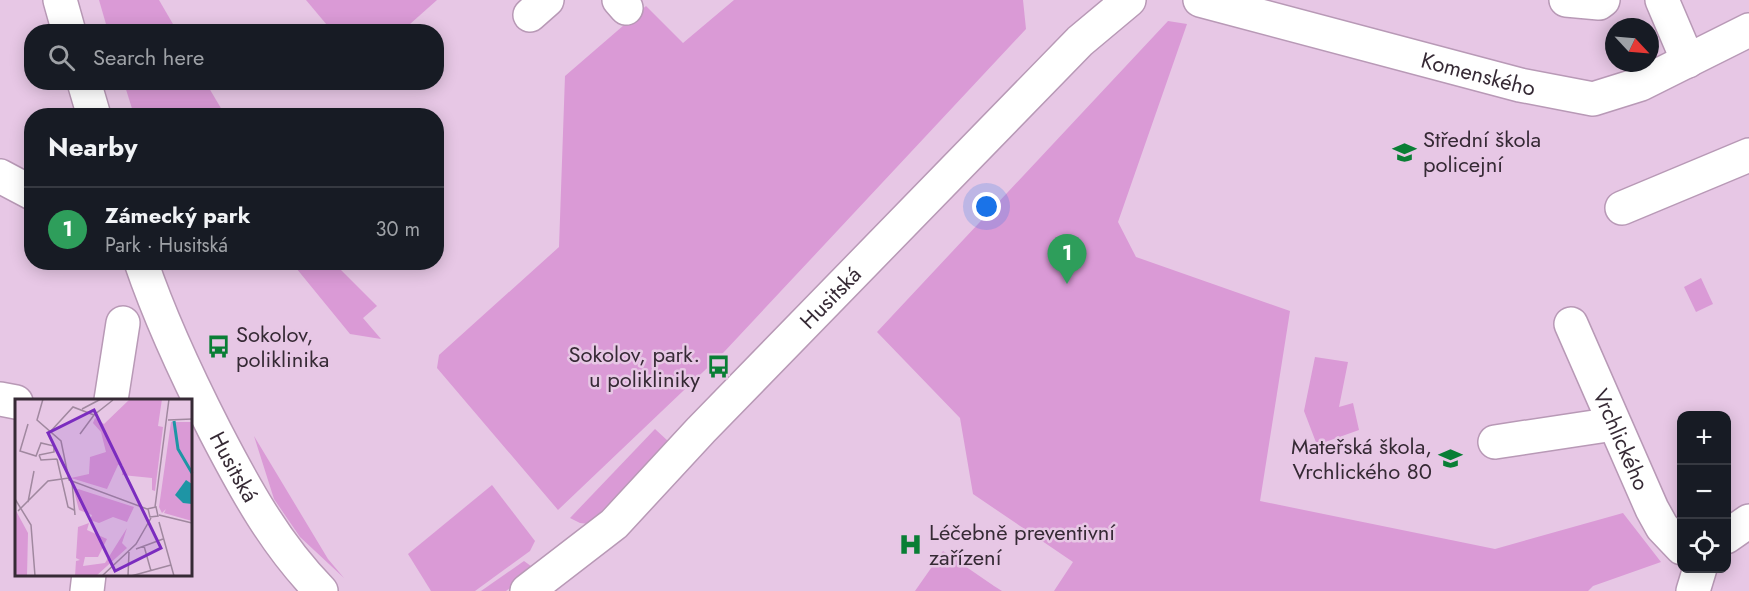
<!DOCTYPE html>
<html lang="en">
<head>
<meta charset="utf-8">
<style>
  body { margin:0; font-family:Jost,sans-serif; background:#20242c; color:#f1f3f6 }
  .controls { position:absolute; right:18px; bottom:18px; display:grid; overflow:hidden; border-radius:12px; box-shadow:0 3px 15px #0003 }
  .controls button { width:54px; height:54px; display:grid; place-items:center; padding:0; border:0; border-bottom:2px solid #363941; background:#171b24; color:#f1f3f6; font:30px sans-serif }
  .compass { position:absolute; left:1605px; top:18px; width:54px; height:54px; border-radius:50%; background:#171b24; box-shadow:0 3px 15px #0003; rotate:116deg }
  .you { position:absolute; left:987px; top:207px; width:21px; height:21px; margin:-15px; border:4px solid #fff; border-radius:50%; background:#1a73e8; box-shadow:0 0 0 9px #1a73e833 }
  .badge { display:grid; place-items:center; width:39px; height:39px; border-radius:50%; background:#0b8043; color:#fff; font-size:20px; font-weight:700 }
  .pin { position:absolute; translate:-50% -50px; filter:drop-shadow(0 2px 3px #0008) }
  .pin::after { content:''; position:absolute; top:32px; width:21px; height:18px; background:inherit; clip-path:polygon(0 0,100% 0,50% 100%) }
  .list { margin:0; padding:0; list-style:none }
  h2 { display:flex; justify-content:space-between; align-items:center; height:78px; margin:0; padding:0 24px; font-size:26px }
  h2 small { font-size:20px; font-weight:400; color:#9ea1a6 }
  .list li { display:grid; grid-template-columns:39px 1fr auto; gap:18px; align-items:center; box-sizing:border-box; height:84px; padding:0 24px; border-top:2px solid #363941 }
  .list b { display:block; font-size:22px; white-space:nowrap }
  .list p { margin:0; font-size:20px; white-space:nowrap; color:#9ea1a6 }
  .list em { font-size:20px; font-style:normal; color:#9ea1a6 }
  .icon { flex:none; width:33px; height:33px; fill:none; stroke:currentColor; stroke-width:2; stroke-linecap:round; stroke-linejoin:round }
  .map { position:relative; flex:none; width:1749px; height:591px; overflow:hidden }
  .search { position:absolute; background:#171b24; box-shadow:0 3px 15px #0003; left:24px; top:24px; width:420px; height:66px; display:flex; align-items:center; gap:15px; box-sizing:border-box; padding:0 21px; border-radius:24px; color:#9ea1a6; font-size:22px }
  .panel { position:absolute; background:#171b24; box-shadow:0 3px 15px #0003; left:24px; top:108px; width:420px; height:162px; border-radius:24px }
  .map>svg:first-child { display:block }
  .green { fill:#da9ad6 }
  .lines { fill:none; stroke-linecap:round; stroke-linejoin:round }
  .minor-casing { stroke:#b899b6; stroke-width:36 }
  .minor { stroke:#fff; stroke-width:33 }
  .labels { text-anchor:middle; stroke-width:5; stroke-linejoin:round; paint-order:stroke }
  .street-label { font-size:22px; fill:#362a35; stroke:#e7c7e5 }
  .poi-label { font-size:22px; fill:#362a35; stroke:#e7c7e5; text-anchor:start }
  .inset-river { fill:none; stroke:#1e95a5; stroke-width:3 }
  .inset-road { fill:none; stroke:#a0889f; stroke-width:1.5 }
  .view { fill:#7b2cbf; fill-opacity:0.15; stroke:#7b2cbf; stroke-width:3 }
  .inset-edge { fill:none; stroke:#362a35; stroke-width:3 }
</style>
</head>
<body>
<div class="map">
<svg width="1749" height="591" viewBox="0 0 1749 591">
  <rect width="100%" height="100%" fill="#e7c7e5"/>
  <g class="green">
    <polygon points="99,0 159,0 177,31 108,31"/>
    <polygon points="306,0 437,0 401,32 332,31"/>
    <polygon points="734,0 1023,0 1026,29 724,352 558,510 437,368 439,355 559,247 565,76 646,6 683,43"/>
    <polygon points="1168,21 1187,24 1118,222 1136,257 1290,311 1260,501 1495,549 1623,513 1661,562 1593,586 1588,591 1054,591 1073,562 973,494 960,418 877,332"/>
    <polygon points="124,83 206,83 225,115 134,115"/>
    <polygon points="292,263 334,263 377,306 363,318 381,339 350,334"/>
    <polygon points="1701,278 1713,304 1696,312 1684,287"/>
    <polygon points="1315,357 1348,362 1339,407 1353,403 1359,430 1317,445 1304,411"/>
    <polygon points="655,429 669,442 589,524 580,523 570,518"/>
    <polygon points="254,436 328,559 344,578 300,537 274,499"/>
    <polygon points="492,485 535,541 530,551 475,591 431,591 408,554"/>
    <polygon points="943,551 994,586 1002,591 915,591"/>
    <polygon points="524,561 535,569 506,591 481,591"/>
  </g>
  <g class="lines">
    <defs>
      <g id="minor">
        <polyline points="60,0 69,32"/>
        <polyline points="619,0 626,8"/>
        <path id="s1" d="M1200,0l320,85 73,14 48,-15 108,-54"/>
        <polyline points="1566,0 1599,3 1603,0"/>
        <polyline points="1662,0 1688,61"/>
        <polyline points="530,15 547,0"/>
        <polyline points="84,82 94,116"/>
        <polyline points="0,176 32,193"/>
        <polyline points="1622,208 1749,155"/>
        <path id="s2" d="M141,262c20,59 46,114 74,169 30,58 60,113 106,160"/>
        <path id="s3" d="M1571,324l81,185 10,18 20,21"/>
        <polyline points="0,399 16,402"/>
        <polyline points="111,400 123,323"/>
        <polyline points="1495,442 1614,424"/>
        <polyline points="1726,537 1749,521"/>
        <polyline points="87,591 89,574"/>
        <path id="s4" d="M527,591l87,-67 87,-94 379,-389 49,-41"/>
        <polyline points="1693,591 1700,568"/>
      </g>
    </defs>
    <use href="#minor" class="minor-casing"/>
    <use href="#minor" class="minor"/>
  </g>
  <defs>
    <symbol id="school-bare" viewBox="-9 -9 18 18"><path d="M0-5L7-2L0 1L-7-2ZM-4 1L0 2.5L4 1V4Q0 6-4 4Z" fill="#097e35" stroke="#e7c7e5" stroke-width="2.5" paint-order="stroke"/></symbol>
    <symbol id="bus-bare" viewBox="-9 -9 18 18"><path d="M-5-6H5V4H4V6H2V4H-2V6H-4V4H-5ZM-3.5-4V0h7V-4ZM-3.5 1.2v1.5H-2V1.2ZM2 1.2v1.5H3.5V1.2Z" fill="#097e35" stroke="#e7c7e5" stroke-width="2.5" paint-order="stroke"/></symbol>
    <symbol id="hospital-bare" viewBox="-9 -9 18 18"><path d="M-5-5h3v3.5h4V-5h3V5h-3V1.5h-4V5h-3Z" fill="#097e35" stroke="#e7c7e5" stroke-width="2.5" paint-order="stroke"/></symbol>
  </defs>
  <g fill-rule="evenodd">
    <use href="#school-bare" x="1388" y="136" width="33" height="33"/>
    <use href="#bus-bare" x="202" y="330" width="33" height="33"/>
    <use href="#bus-bare" x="702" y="350" width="33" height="33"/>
    <use href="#school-bare" x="1434" y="442" width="33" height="33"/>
    <use href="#hospital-bare" x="894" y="528" width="33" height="33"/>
  </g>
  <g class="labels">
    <g class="street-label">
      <text dy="8" stroke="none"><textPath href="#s1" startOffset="288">Komenského</textPath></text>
      <text dy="8" stroke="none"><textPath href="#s4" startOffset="423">Husitská</textPath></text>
      <text dy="8" stroke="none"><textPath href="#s3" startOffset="126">Vrchlického</textPath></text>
      <text dy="8" stroke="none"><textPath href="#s2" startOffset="225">Husitská</textPath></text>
    </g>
    <g class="poi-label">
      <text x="1423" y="147">Střední škola<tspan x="1423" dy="25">policejní</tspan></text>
      <text x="236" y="342">Sokolov,<tspan x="236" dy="25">poliklinika</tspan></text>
      <text x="700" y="362" text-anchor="end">Sokolov, park.<tspan x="700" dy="25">u polikliniky</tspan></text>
      <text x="1432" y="454" text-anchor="end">Mateřská škola,<tspan x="1432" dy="25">Vrchlického 80</tspan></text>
      <text x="929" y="540">Léčebně preventivní<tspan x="929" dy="25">zařízení</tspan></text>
    </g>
  </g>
  <g transform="translate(15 399)">
    <rect width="177" height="177" fill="#e7c7e5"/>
    <path d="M115,0h32l-4,27 5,1 -8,64 -3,-1v-12l-30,-3 1,-10h-5l-11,24 -36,-11 18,-4 1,-17 16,-5 -5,-20 -8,-9 2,-5 9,6zM156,23h21v99l-28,-8 2,-4 -4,4 -3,-6zM63,90l56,18 -7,15 -14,-5 -14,6 -9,-3 2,-5 -13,-5 -5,-19zM0,110l13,24 -1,43h-12zM74,124l-2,7 20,9 -9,18h-13l-2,9 22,-3 22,-35 -5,15 5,5 -31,28h-21l1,-15 4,-1 -4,-2 2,-31z" fill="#da9ad6"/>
    <path d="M171,81l6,4v20l-9,-1 -8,-8z" fill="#1e95a5"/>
    <path class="inset-river" d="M159,22l4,28 14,24"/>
    <path class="inset-road" d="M28,0l-6,21 24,21 8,39 78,29 9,-2 2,9 -8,1 -2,-8M67,10l19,-10M153,21l24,-1M13,25l-8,27 16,5 5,-13 13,3v6l-15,3M35,33l23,-25 21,8M65,35l14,-19 19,-15M24,56l2,5 16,-1M42,60l11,48 6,3M57,83l3,33M0,100l16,26 4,51M13,103l6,-31M140,108l14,-108M3,112l30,-30 21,-3M144,116l33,8M144,123l15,54M129,147l7,25M121,150l27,-10M87,177l34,-32 15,-26M113,177l1,-24M116,177l40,-11"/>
    <path class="view" d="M79,11l67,138 -46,23 -67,-138z"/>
    <rect width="177" height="177" class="inset-edge"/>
  </g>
</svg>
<div class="controls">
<button>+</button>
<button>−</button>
<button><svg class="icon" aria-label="locate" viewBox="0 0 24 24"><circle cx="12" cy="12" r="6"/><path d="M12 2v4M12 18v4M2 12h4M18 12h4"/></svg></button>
</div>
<svg class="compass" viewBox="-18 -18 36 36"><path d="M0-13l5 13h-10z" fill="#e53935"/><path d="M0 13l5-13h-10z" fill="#9ea1a6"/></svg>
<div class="you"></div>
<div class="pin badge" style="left:1067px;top:284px;background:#2e9e5b">1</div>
<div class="search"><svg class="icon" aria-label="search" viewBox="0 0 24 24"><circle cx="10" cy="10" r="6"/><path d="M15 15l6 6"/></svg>Search here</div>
<section class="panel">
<h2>Nearby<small></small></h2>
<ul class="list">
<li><span class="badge" style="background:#2e9e5b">1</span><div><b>Zámecký park</b><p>Park · Husitská</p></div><em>30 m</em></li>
</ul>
</section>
</div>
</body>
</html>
